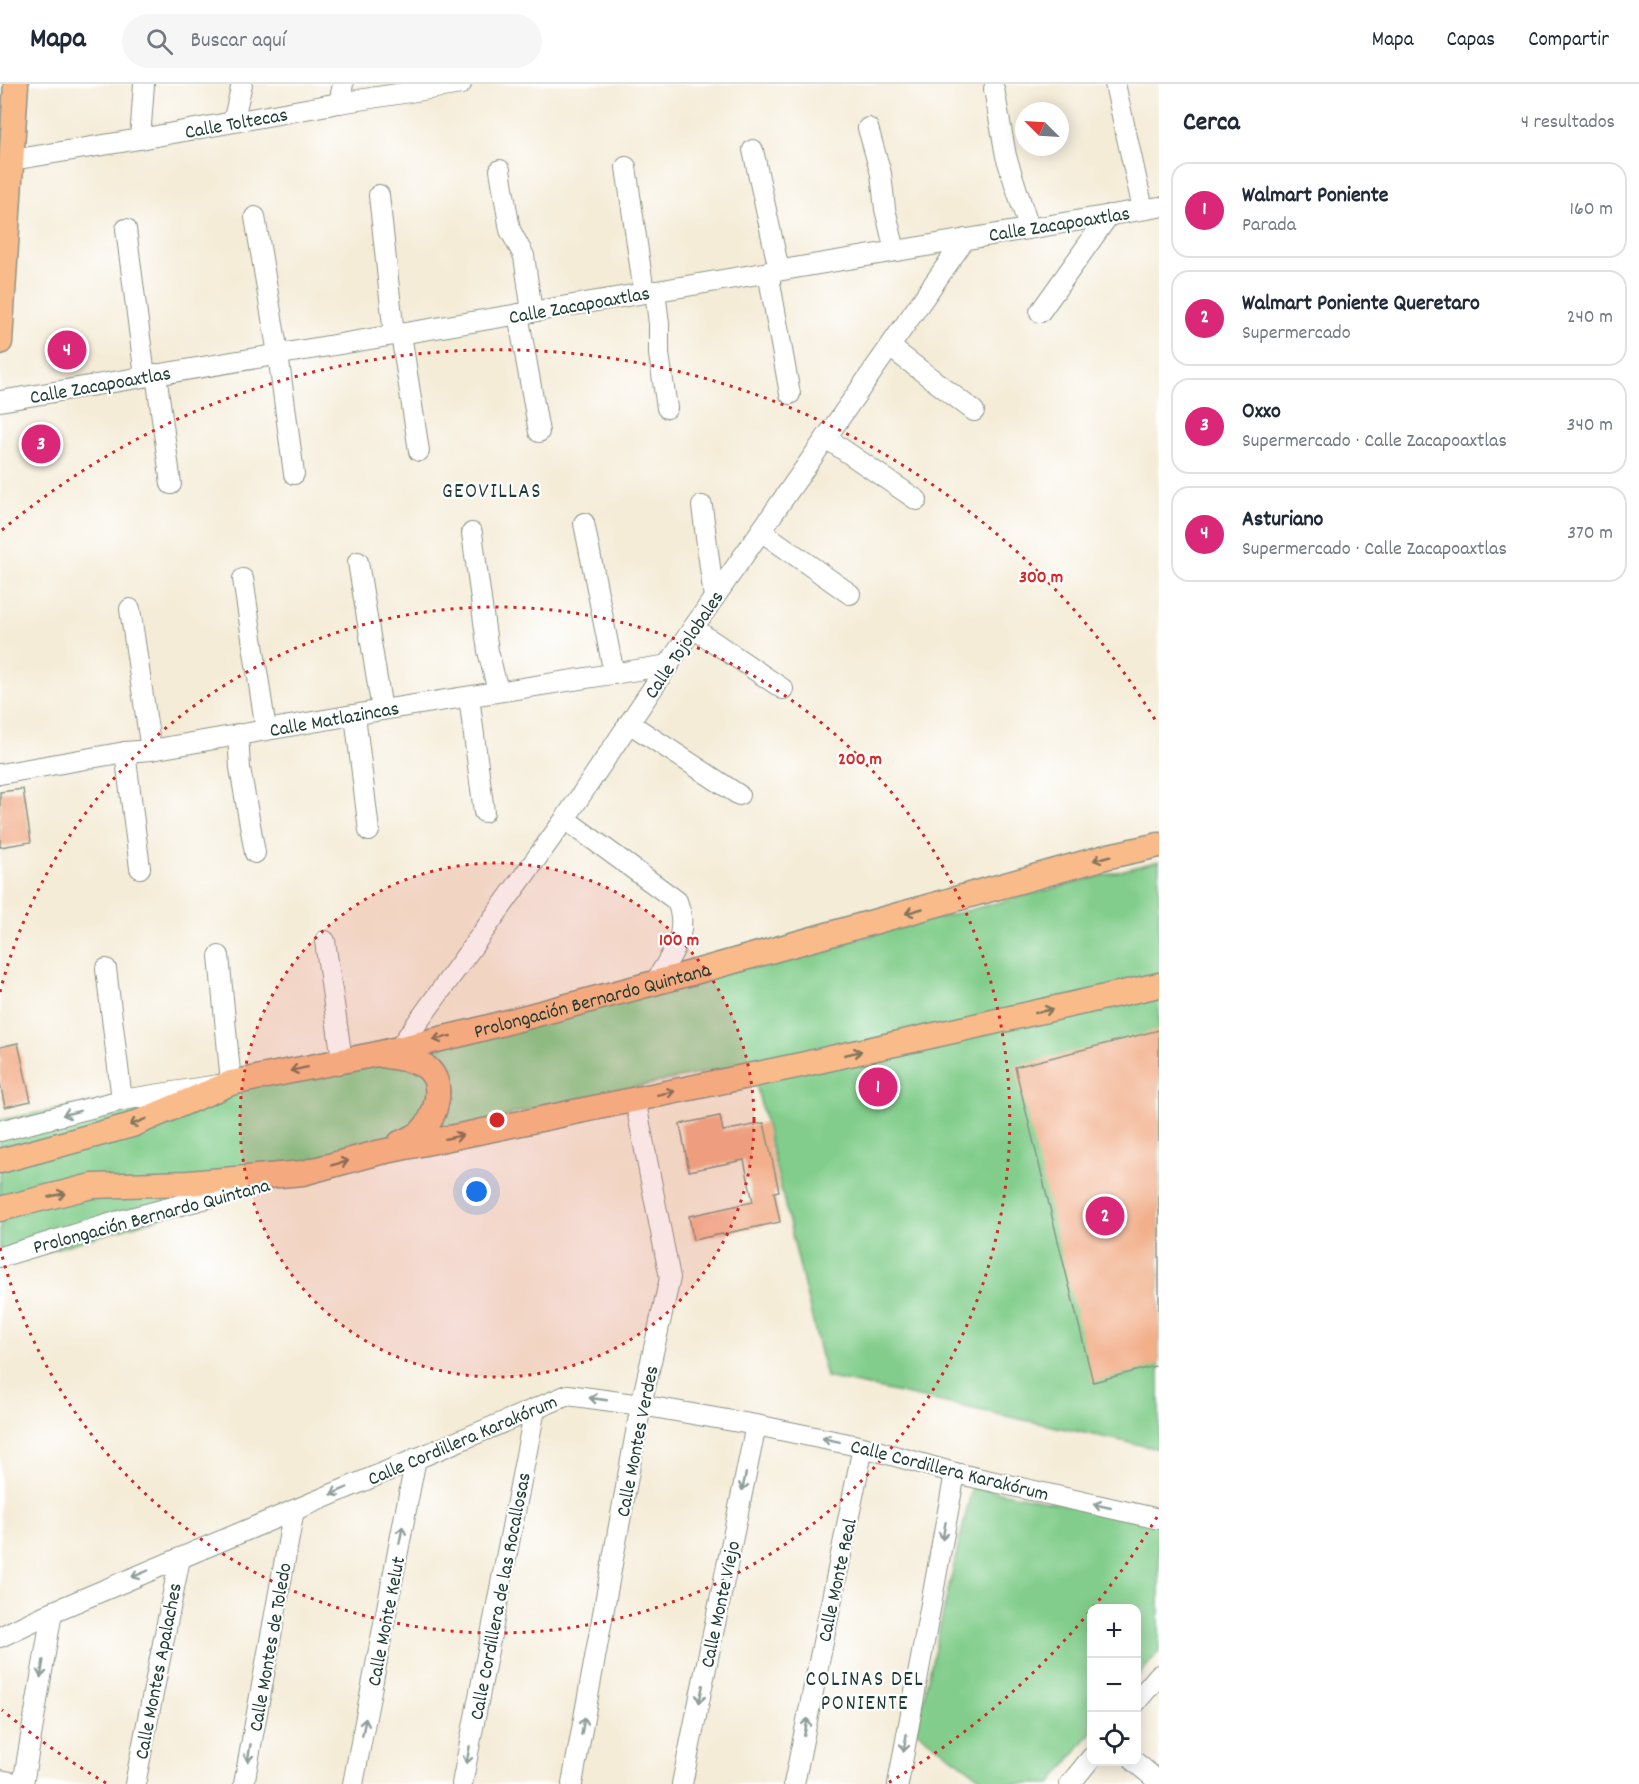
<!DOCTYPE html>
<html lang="es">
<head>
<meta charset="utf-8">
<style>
  body { margin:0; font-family:Dekko,sans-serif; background:#f6f6f7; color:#1f2937 }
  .controls { position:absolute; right:18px; bottom:18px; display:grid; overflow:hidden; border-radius:12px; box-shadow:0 3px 15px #0003 }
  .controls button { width:54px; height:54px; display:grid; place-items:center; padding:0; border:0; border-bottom:2px solid #e0e1e3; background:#fff; color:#1f2937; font:30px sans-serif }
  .compass { position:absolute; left:1015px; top:18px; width:54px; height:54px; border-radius:50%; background:#fff; box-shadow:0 3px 15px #0003; rotate:294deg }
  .you { position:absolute; left:477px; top:1108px; width:21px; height:21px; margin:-15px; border:4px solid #fff; border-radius:50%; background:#1a73e8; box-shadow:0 0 0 9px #1a73e833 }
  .badge { display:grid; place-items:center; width:39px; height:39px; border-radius:50%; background:#db2777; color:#fff; font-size:20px; font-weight:700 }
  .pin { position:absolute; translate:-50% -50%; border:3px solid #fff; box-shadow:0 2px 6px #0006 }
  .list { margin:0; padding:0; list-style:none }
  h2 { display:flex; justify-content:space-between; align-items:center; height:78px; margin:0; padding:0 24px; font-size:26px }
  h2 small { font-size:20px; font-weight:400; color:#747a83 }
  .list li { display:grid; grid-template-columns:39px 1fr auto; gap:18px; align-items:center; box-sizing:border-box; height:96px; margin:0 12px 12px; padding:0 12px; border:2px solid #e0e1e3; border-radius:18px }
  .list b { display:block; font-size:22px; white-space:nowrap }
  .list p { margin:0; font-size:20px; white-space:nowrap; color:#747a83 }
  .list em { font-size:20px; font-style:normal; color:#747a83 }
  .icon { flex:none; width:33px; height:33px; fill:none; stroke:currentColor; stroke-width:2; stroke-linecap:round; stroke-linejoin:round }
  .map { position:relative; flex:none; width:1159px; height:1700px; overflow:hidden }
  header { display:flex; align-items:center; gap:36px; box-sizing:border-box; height:84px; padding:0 30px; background:#fff; border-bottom:2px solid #e0e1e3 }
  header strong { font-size:28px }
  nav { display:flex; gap:33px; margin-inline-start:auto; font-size:21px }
  .search { width:420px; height:54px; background:#f6f6f7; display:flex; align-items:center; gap:15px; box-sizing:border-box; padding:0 21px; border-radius:33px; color:#747a83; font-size:22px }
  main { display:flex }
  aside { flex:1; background:#fff }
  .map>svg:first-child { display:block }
  .green { fill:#82cd8b; stroke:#508560; stroke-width:1.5 }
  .building { fill:#f2af8a }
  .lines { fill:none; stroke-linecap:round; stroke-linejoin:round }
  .minor-casing { stroke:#8a9486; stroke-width:22 }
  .major-casing { stroke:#8a9486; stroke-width:27 }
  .minor { stroke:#fff; stroke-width:20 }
  .major { stroke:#fabb8b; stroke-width:24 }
  .oneway { stroke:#82765b }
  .oneway2 { stroke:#8f9e9a }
  .ring { fill:none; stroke:#d62828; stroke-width:3; stroke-dasharray:3 6 }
  .labels { text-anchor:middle; stroke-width:4.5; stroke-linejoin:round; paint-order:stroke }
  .street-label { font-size:20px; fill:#1f3d34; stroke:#fff }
  .neighbourhood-label { font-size:21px; letter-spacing:1.5px; fill:#1f3d34; stroke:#fff }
  .centre { fill:#d62828; stroke:#fff; stroke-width:3 }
  .ring-label { font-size:18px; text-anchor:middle; font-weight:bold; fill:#d62828; stroke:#fff; stroke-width:4.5; stroke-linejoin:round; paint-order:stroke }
</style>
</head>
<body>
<header>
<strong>Mapa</strong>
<div class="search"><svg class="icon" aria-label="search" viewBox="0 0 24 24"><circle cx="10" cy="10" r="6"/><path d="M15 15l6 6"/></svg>Buscar aquí</div>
<nav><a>Mapa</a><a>Capas</a><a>Compartir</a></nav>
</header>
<main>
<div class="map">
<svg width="1159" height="1700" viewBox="0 0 1159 1700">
  <rect width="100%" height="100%" fill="#fff"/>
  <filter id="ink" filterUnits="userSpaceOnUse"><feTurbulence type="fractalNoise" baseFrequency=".0167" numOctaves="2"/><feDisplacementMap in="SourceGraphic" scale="12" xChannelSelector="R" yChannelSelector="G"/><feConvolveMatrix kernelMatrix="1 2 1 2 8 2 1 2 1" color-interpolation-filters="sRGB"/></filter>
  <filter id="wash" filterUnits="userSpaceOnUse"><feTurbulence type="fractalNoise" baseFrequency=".008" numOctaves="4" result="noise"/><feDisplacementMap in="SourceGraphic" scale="24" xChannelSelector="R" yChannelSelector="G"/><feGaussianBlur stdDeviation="1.35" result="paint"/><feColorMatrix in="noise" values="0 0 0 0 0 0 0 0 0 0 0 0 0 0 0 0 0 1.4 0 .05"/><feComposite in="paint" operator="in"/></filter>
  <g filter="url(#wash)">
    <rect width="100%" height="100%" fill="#f5ecd8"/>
    <g class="green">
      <polygon points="1159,777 1159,1365 826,1293 751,979 527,1026 0,1181 0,1036 579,927"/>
      <polygon points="972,1403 1159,1438 1159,1567 1137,1594 1136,1524 1092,1524 1091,1648 1051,1700 990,1700 916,1647"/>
    </g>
    <g id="blocks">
      <g class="building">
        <polygon points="23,705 31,758 0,763 0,708"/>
        <polygon points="1159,946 1159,1281 1093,1298 1015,983"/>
        <polygon points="18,959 31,1017 5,1023 0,999 0,963"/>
        <polygon points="720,1032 723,1047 764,1039 779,1107 774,1108 780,1138 693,1156 689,1132 753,1118 744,1076 689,1087 680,1040"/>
      </g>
    </g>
  </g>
  <g filter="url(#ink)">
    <use href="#blocks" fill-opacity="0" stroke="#8a9486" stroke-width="1.5"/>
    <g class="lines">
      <defs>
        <g id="minor">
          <polyline points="1115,0 1143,125"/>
          <polyline points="994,5 1006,72 1029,144"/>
          <polyline points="339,19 343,0"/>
          <polyline points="233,38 242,0"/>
          <polyline points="868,44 881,90 885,125 895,167"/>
          <polyline points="140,55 144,0"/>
          <polyline points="753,66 779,186"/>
          <polyline points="12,76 140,55 339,19 461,0"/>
          <polyline points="626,83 644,209"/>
          <polyline points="500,86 510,146 524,172 532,228"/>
          <polyline points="379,111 394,251"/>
          <polyline points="255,133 278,270 294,390"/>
          <polyline points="126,145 145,292"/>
          <polyline points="768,188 790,310"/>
          <polyline points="655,207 659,240 659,270 667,324"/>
          <polyline points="1040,228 1109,131"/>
          <polyline points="518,230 539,348"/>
          <polyline points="401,250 419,367"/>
          <polyline points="890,263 974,327"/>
          <polyline points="156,290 171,400"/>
          <polyline points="0,317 1159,123"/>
          <polyline points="826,354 917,416"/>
          <polyline points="702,422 714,514"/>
          <polyline points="584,439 614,590"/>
          <polyline points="761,447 850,510"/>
          <polyline points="472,449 488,567 498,607"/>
          <polyline points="358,478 382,626"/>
          <polyline points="243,495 266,646"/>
          <polyline points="130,525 151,666"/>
          <polyline points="693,544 783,605"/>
          <polyline points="469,613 484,728"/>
          <polyline points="355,631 369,747"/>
          <polyline points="629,639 739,711"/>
          <polyline points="238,650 240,684 255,769"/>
          <polyline points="125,668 140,784"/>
          <polyline points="0,690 125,668 151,666 382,626 669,581"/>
          <path d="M565,735l112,82c13,34 -5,51 -21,80"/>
          <polyline points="325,857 342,976"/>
          <polyline points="106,885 122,1016"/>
          <polyline points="399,964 565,735 693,544 965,155"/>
          <polyline points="0,1047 122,1016 231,999 219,872"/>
          <polyline points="0,1173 116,1138 260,1100"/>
          <polyline points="0,1553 52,1528 568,1311 641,1321 756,1341 863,1363 955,1389 1159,1435"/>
          <polyline points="1136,1618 1159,1591"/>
          <polyline points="1135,1678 1159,1698"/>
          <polyline points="0,1696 21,1700"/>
          <polyline points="23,1700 52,1528"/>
          <polyline points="135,1700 180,1474"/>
          <polyline points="244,1700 294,1426"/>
          <polyline points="353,1700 416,1374"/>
          <polyline points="462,1700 535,1325"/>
          <polyline points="572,1700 641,1321 670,1194 635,1015"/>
          <polyline points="682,1700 756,1341"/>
          <polyline points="794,1700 863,1363"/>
          <polyline points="898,1700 955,1389"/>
          <polyline points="1070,1700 1092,1673"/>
        </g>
        <g id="major">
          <polyline points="0,258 16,0"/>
          <path d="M382,971c14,3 34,4 45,13 19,16 9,49 -6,64 -6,5 -14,8 -21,11"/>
          <path id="s1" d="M0,1077l132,-36 99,-42 146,-29 89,-21 218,-58 425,-119 50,-11"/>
          <polyline points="0,1125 92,1102 188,1099 303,1089 377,1069 796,982 1159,901"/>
        </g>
      </defs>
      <use href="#minor" class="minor-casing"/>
      <use href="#major" class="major-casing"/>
      <use href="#minor" class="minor"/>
      <use href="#major" class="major"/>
    </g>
    <defs><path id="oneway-shaft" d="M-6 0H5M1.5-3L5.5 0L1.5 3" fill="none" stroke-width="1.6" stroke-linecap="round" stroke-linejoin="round" transform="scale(1.5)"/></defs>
    <g class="oneway">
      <use href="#oneway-shaft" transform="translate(1102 774) rotate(165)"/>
      <use href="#oneway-shaft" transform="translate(914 827) rotate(164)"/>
      <use href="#oneway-shaft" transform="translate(1044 927) rotate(-13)"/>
      <use href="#oneway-shaft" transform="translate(442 954) rotate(167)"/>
      <use href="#oneway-shaft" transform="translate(853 969) rotate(-13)"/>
      <use href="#oneway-shaft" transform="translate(299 985) rotate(168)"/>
      <use href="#oneway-shaft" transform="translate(666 1009) rotate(-12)"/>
      <use href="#oneway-shaft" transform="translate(138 1038) rotate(158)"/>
      <use href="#oneway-shaft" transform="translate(454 1053) rotate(-12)"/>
      <use href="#oneway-shaft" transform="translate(340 1079) rotate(-15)"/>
      <use href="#oneway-shaft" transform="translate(57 1111) rotate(-14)"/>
    </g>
    <g class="oneway2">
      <use href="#oneway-shaft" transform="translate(71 1029) rotate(166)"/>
      <use href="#oneway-shaft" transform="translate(598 1315) rotate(-172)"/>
      <use href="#oneway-shaft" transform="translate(831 1356) rotate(-168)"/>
      <use href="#oneway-shaft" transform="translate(744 1398) rotate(102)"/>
      <use href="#oneway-shaft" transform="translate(339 1407) rotate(157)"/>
      <use href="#oneway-shaft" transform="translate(1102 1422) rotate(-167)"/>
      <use href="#oneway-shaft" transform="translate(944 1447) rotate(100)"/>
      <use href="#oneway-shaft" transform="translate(401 1451) rotate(-79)"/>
      <use href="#oneway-shaft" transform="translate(140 1490) rotate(157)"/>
      <use href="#oneway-shaft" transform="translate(42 1585) rotate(99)"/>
      <use href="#oneway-shaft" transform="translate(701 1610) rotate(102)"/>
      <use href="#oneway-shaft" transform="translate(583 1642) rotate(-80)"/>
      <use href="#oneway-shaft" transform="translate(364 1643) rotate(-79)"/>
      <use href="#oneway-shaft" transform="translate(806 1643) rotate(-78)"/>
      <use href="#oneway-shaft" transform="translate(905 1659) rotate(100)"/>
      <use href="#oneway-shaft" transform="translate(249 1669) rotate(100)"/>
      <use href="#oneway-shaft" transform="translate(468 1671) rotate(101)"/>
    </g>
  </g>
  <circle cx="497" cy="1036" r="257" fill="#d62828" fill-opacity=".12"/>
  <g class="ring">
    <circle cx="497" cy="1036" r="257"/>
    <path d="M0 908A513 513 0 1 1 0 1164"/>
    <path d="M1157 1433A770 770 0 0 1 888 1699M106 1699A770 770 0 0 1 2 1626M2 446A770 770 0 0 1 1157 639"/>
  </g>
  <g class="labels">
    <g class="street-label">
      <text transform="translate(236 38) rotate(-10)" y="7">Calle Toltecas</text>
      <text transform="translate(1059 139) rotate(-9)" y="7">Calle Zacapoaxtlas</text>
      <text transform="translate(579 220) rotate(-10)" y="7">Calle Zacapoaxtlas</text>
      <text transform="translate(100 300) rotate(-10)" y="7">Calle Zacapoaxtlas</text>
      <text transform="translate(683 560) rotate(-56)" y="7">Calle Tojolobales</text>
      <text transform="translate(334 634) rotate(-10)" y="7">Calle Matlazincas</text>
      <text dy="7" stroke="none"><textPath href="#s1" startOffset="615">Prolongación Bernardo Quintana</textPath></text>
      <text transform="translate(151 1131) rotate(-15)" y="7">Prolongación Bernardo Quintana</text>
      <text transform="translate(462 1355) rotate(-23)" y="7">Calle Cordillera Karakórum</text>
      <text transform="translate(636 1357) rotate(-79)" y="7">Calle Montes Verdes</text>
      <text transform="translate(950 1385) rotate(14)" y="7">Calle Cordillera Karakórum</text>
      <text transform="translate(836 1496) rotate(-78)" y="7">Calle Monte Real</text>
      <text transform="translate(499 1512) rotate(-79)" y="7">Calle Cordillera de las Rocallosas</text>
      <text transform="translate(719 1520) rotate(-78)" y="7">Calle Monte Viejo</text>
      <text transform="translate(385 1537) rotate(-79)" y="7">Calle Monte Kelut</text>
      <text transform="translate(269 1563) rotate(-80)" y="7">Calle Montes de Toledo</text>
      <text transform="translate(157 1587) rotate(-79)" y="7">Calle Montes Apalaches</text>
    </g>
    <g class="neighbourhood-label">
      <text x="492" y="413">GEOVILLAS</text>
      <text x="865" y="1601">COLINAS DEL<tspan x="865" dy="24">PONIENTE</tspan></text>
    </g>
  </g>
  <circle cx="497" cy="1036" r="9" class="centre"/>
  <g class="ring-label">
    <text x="1041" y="498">300 m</text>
    <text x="860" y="680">200 m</text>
    <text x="679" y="861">100 m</text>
  </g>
</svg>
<div class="controls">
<button>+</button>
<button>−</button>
<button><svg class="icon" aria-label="locate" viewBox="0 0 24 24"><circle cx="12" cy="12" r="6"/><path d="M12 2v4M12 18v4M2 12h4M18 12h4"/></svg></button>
</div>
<svg class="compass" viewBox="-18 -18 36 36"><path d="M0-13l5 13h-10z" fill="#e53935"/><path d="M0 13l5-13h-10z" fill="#747a83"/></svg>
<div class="you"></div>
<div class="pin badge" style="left:878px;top:1003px">1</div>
<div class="pin badge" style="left:1105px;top:1132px">2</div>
<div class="pin badge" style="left:41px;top:360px">3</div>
<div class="pin badge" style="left:67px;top:266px">4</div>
</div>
<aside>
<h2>Cerca<small>4 resultados</small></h2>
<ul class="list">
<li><span class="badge">1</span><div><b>Walmart Poniente</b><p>Parada</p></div><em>160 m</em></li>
<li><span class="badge">2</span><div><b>Walmart Poniente Queretaro</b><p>Supermercado</p></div><em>240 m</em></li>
<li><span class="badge">3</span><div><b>Oxxo</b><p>Supermercado · Calle Zacapoaxtlas</p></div><em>340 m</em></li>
<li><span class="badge">4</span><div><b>Asturiano</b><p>Supermercado · Calle Zacapoaxtlas</p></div><em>370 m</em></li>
</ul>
</aside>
</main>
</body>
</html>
